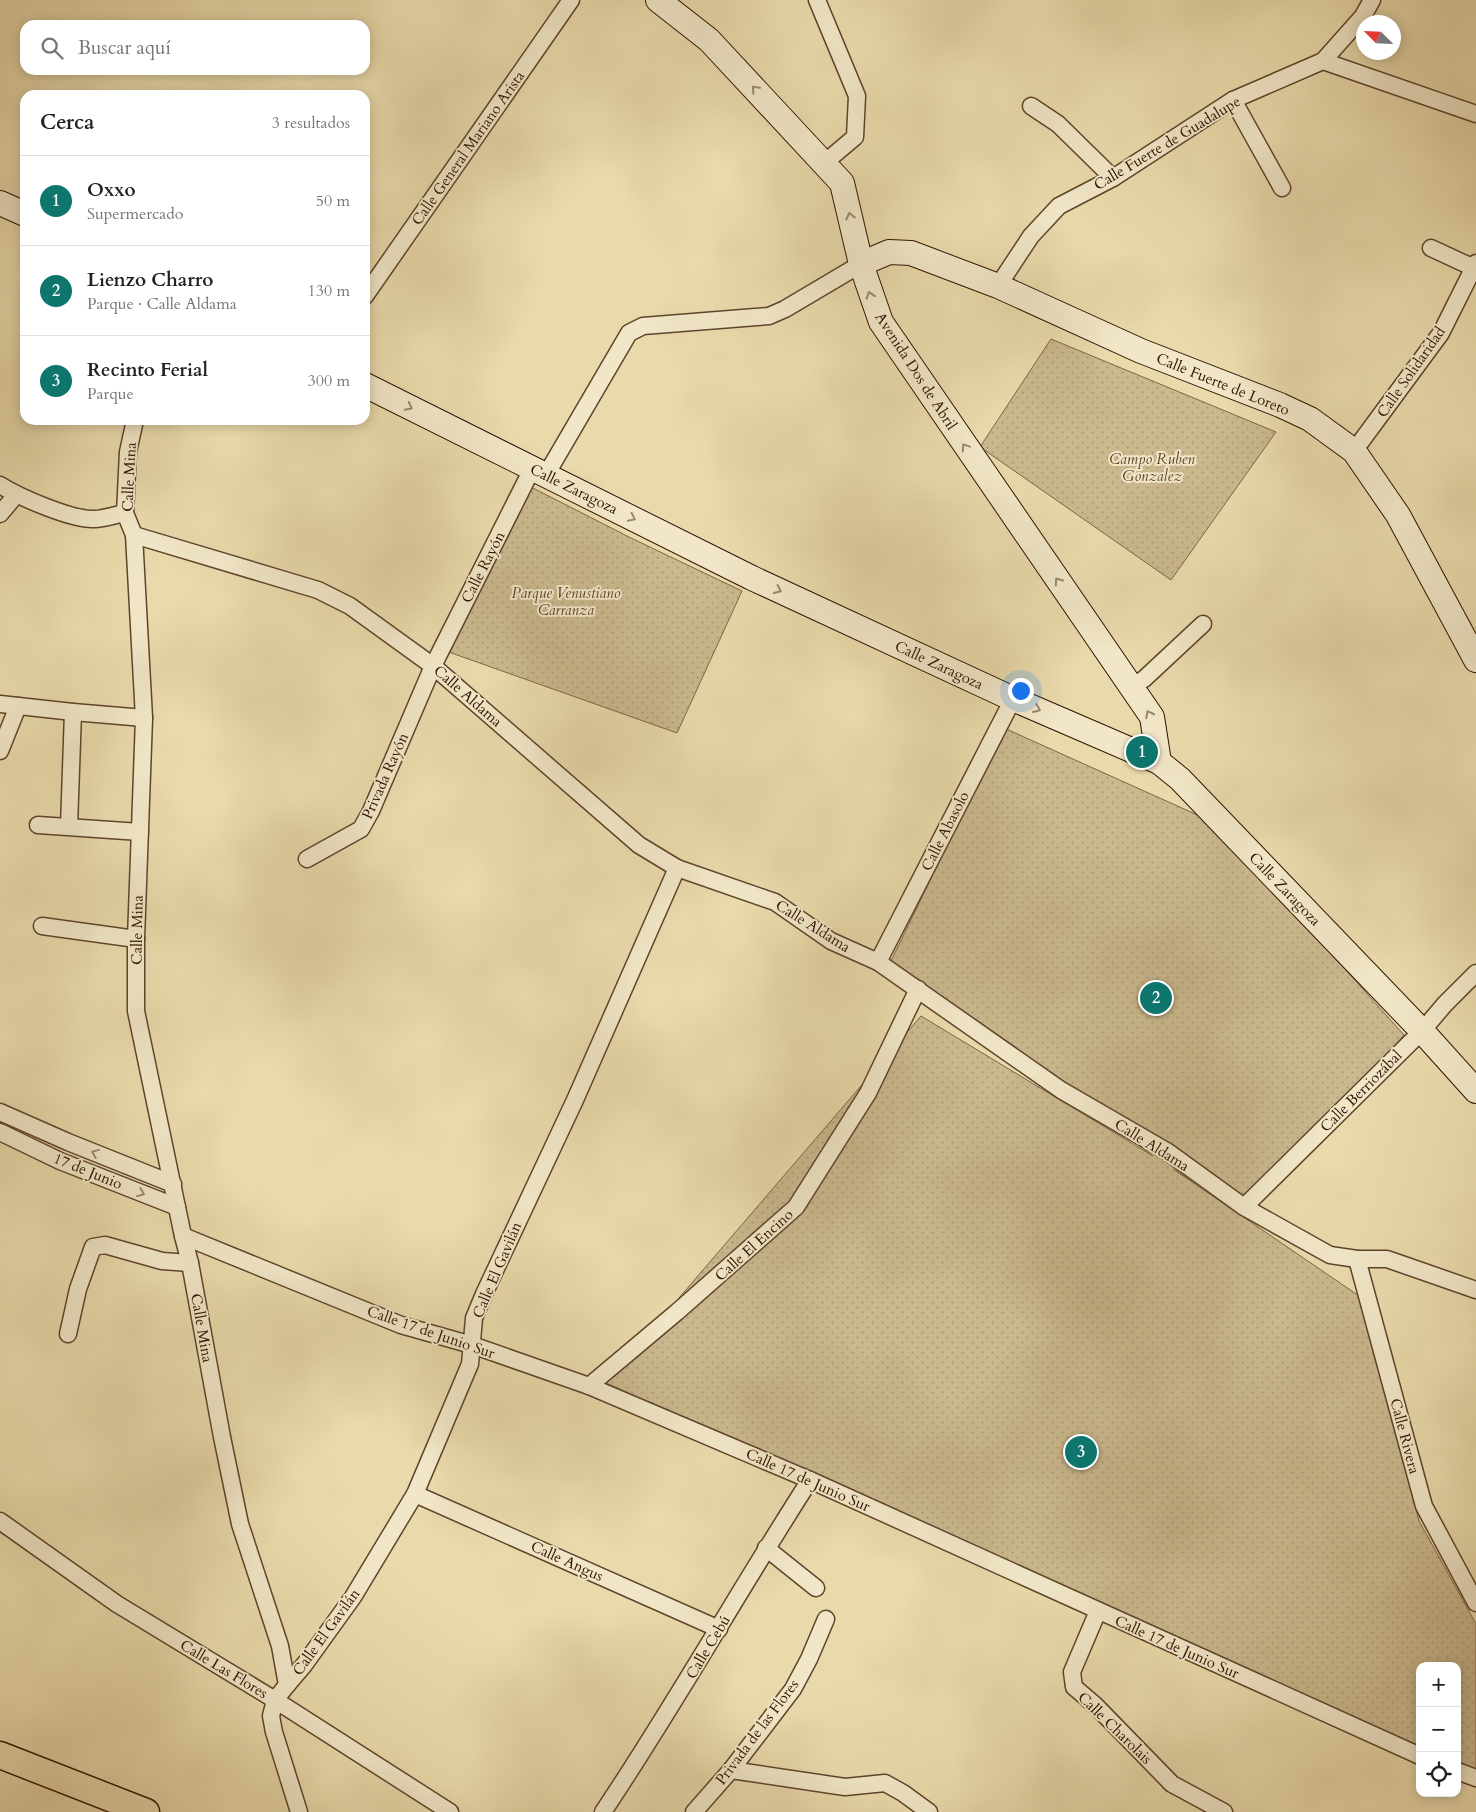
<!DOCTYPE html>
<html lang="es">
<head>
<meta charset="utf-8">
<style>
  body { margin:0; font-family:Cardo,serif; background:#f6f6f6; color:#202124 }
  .controls { position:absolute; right:15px; bottom:15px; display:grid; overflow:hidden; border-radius:10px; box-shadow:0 2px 12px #0003 }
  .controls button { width:45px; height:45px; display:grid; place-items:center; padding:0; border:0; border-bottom:1px solid #e0e0e0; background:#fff; color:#202124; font:25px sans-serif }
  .compass { position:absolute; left:1356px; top:15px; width:45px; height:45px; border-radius:50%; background:#fff; box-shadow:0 2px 12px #0003; rotate:294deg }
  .you { position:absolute; left:1020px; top:690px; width:18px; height:18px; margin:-12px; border:4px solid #fff; border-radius:50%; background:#1a73e8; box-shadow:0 0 0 8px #1a73e833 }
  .badge { display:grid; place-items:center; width:32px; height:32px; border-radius:50%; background:#0f766e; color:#fff; font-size:16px; font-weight:700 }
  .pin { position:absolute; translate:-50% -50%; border:2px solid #fff; box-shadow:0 1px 5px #0006 }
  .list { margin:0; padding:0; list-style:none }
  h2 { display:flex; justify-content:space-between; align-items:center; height:65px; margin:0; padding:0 20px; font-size:21px }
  h2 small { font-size:16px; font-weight:400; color:#757577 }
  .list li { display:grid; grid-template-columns:32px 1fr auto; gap:15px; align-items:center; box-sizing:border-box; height:90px; padding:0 20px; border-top:1px solid #e0e0e0 }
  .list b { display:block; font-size:19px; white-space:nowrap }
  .list p { margin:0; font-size:16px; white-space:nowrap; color:#757577 }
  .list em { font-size:16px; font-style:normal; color:#757577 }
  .icon { flex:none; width:28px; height:28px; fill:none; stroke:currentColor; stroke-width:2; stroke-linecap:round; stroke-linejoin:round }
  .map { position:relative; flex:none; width:1476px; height:1812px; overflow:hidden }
  .search { position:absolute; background:#fff; box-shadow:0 2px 12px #0003; left:20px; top:20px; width:350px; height:55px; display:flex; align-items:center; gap:12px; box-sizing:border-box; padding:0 18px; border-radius:15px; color:#757577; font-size:19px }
  .panel { position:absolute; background:#fff; box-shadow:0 2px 12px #0003; left:20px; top:90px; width:350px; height:335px; border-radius:15px }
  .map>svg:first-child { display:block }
  .park { fill:url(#park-dots); stroke:#7d6548 }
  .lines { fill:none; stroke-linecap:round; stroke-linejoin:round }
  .street-casing { stroke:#5e442c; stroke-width:19 }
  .secondary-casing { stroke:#301201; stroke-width:26 }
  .primary-casing { stroke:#301201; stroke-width:29 }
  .street { stroke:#f1e7c8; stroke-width:16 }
  .secondary { stroke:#f1e7c8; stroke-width:24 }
  .primary { stroke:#e9daab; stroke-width:26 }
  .oneway { stroke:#9a876e }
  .labels { text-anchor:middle; stroke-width:4; stroke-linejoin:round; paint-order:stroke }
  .street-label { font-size:15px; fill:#301201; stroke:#f1e7c8 }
  .park-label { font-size:15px; font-style:italic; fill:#5e442b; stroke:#f1e7c8 }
</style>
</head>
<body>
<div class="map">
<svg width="1476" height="1812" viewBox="0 0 1476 1812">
  <defs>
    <pattern id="park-dots" width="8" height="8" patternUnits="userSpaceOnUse" patternTransform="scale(1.25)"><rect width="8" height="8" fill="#cab88e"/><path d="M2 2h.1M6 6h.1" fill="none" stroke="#ae9d79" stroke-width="1.8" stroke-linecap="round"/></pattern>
  </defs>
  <rect width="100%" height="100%" fill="#e9daab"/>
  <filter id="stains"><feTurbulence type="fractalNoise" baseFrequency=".004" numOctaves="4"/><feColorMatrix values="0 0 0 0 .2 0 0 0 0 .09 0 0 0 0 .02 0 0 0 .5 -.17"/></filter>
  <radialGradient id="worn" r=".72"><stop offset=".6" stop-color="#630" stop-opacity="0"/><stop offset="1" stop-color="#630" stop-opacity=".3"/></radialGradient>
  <g class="park">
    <polygon points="1051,339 1276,432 1171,580 980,447"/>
    <polygon points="529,486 631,538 742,591 677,733 443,650"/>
    <polygon points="1004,728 1213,822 1404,1035 1245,1213 1173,1169 1365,1300 1419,1521 1476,1624 1476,1772 1457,1764 1457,1666 1420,1666 1420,1747 606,1383 921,1016 1153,1156 891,961"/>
  </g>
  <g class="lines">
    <defs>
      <g id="street">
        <polyline points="817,0 857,96 855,137 823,164"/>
        <polyline points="1323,61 1476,114"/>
        <polyline points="1233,100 1282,188"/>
        <polyline points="1031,106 1058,124 1113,178"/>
        <polyline points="1431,248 1474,268"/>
        <polyline points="998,286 1031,236 1059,206 1113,178 1233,100 1323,61 1363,16 1372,0"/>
        <polyline points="365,296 571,0"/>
        <polyline points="135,420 128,452 125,513 134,535 144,718 136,939 136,1011 183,1236 190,1263 222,1437 240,1524 280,1646 287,1685 275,1700 271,1716 274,1732 299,1812"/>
        <polyline points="1354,451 1441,333 1476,263"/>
        <polyline points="546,475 629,333 643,326 769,316 785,309 861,264"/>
        <path d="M0,485c19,12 72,35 94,34 10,0 21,-4 31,-6"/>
        <polyline points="0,514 16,495"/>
        <polyline points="134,535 318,590 350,606 433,666 639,845 677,868 775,902 831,941 878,962 1061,1090 1168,1152 1244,1207 1330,1255 1357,1259 1387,1259 1476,1290"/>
        <polyline points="1131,687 1144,679 1203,624"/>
        <polyline points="0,704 73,712 144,718"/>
        <polyline points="0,751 18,706"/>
        <polyline points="38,825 140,832"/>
        <polyline points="69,826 73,712"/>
        <polyline points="307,859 361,829 371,811 433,666 532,469"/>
        <polyline points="42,926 136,939"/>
        <polyline points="878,962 1013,699"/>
        <polyline points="0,1112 68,1142 173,1184"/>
        <polyline points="0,1132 60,1161 177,1207"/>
        <polyline points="1244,1207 1422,1031 1445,1004 1476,973"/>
        <polyline points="183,1236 401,1325 472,1345 589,1386 810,1480 1420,1756"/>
        <polyline points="1357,1259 1424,1506 1476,1603"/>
        <polyline points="68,1334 78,1289 93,1247 105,1245 162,1261 190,1263"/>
        <polyline points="589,1386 677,1312 796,1207 868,1093 918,989"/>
        <polyline points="415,1494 719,1629"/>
        <polyline points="0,1521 117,1604 275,1700 450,1812"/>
        <polyline points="766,1548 816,1588"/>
        <polyline points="1098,1611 1072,1672 1074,1687 1095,1705 1172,1784 1224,1812"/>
        <polyline points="287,1685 304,1665 353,1597 415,1494 470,1364 474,1318 484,1294 575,1100 677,868"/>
        <polyline points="731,1770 845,1787 885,1783 903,1793 929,1812"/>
        <polyline points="1457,1771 1476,1778"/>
        <path d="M603,1812c73,-109 136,-222 207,-332"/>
        <polyline points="694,1812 731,1770 793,1689 809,1659 826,1619"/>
      </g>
      <g id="secondary">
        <polyline points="658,0 709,40 842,183 861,264 881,322 1152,717 1159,762"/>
        <polyline points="0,203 25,214"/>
        <polyline points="861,264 889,252 911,253 998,286 1141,351 1280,405 1310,419 1354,451 1398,515 1476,660"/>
        <polyline points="365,385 752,578 1013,699 1159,762 1180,779 1422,1031 1476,1091"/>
      </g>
      <polyline id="primary" points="0,1755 146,1812"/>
    </defs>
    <use href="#street" class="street-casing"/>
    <use href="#secondary" class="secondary-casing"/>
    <use href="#primary" class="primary-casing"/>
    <use href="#street" class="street"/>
    <use href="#secondary" class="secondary"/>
    <use href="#primary" class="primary"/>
  </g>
  <defs><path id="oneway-chevron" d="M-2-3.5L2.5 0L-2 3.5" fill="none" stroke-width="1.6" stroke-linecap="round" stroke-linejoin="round" transform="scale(1.25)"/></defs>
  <g class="oneway">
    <use href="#oneway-chevron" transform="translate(755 89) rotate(-133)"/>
    <use href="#oneway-chevron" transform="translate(850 216) rotate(-103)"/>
    <use href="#oneway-chevron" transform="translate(870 295) rotate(-107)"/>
    <use href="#oneway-chevron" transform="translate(409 407) rotate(27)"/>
    <use href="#oneway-chevron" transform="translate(965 447) rotate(-124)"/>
    <use href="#oneway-chevron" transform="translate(632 518) rotate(26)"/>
    <use href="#oneway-chevron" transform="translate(1058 581) rotate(-125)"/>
    <use href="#oneway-chevron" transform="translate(778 590) rotate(25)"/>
    <use href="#oneway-chevron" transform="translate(1037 709) rotate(23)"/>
    <use href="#oneway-chevron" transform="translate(1149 714) rotate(-117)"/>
    <use href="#oneway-chevron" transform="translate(95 1153) rotate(-158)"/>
    <use href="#oneway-chevron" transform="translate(141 1193) rotate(22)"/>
  </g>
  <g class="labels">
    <g class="street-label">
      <text transform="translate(1167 143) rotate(-31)" y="5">Calle Fuerte de Guadalupe</text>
      <text transform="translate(468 148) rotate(-55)" y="5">Calle General Mariano Arista</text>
      <text transform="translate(916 371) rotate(57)" y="5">Avenida Dos de Abril</text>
      <text transform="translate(1411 372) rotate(-55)" y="5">Calle Solidaridad</text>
      <text transform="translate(1223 384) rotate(22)" y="5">Calle Fuerte de Loreto</text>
      <text transform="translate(129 477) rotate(-87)" y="5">Calle Mina</text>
      <text transform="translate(574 489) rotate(26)" y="5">Calle Zaragoza</text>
      <text transform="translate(483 567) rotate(-63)" y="5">Calle Rayón</text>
      <text transform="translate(939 665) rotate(25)" y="5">Calle Zaragoza</text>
      <text transform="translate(468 696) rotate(41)" y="5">Calle Aldama</text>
      <text transform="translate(385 776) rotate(-66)" y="5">Privada Rayón</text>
      <text transform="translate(945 831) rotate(-63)" y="5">Calle Abasolo</text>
      <text transform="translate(1285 889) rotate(46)" y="5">Calle Zaragoza</text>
      <text transform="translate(813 926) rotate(32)" y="5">Calle Aldama</text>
      <text transform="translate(137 930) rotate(-89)" y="5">Calle Mina</text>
      <text transform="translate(1361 1091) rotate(-45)" y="5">Calle Berriozábal</text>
      <text transform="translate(1152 1145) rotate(32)" y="5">Calle Aldama</text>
      <text transform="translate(88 1171) rotate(22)" y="5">17 de Junio</text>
      <text transform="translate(754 1245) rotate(-42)" y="5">Calle El Encino</text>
      <text transform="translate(497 1270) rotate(-67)" y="5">Calle El Gavilán</text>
      <text transform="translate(202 1328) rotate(80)" y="5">Calle Mina</text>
      <text transform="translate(431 1332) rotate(19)" y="5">Calle 17 de Junio Sur</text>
      <text transform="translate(1405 1436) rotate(75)" y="5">Calle Rivera</text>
      <text transform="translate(808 1480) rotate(24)" y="5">Calle 17 de Junio Sur</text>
      <text transform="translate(567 1561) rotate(24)" y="5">Calle Angus</text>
      <text transform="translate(326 1632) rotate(-54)" y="5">Calle El Gavilán</text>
      <text transform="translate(708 1647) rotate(-59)" y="5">Calle Cebú</text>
      <text transform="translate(1177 1647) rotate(24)" y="5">Calle 17 de Junio Sur</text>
      <text transform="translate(224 1669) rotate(31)" y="5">Calle Las Flores</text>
      <text transform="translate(1115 1728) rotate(44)" y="5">Calle Charolais</text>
      <text transform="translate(757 1732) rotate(-53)" y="5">Privada de las Flores</text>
    </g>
    <g class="park-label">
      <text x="1152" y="464">Campo Ruben<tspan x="1152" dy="17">Gonzalez</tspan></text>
      <text x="566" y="598">Parque Venustiano<tspan x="566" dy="17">Carranza</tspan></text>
    </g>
  </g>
  <rect width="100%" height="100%" filter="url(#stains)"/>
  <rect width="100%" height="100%" fill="url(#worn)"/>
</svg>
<div class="controls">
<button>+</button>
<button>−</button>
<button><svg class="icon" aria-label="locate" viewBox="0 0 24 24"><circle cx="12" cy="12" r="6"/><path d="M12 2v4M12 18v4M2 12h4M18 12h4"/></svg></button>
</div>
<svg class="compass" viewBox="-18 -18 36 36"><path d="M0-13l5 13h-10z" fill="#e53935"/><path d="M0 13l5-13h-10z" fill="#757577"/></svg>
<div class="you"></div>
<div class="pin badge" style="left:1142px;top:752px">1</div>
<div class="pin badge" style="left:1156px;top:998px">2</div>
<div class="pin badge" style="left:1081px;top:1452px">3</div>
<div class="search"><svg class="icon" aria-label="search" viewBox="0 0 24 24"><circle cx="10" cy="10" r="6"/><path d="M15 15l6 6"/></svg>Buscar aquí</div>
<section class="panel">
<h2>Cerca<small>3 resultados</small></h2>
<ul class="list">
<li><span class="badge">1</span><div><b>Oxxo</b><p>Supermercado</p></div><em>50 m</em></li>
<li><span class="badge">2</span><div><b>Lienzo Charro</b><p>Parque · Calle Aldama</p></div><em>130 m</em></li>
<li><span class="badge">3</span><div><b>Recinto Ferial</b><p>Parque</p></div><em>300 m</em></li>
</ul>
</section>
</div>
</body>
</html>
